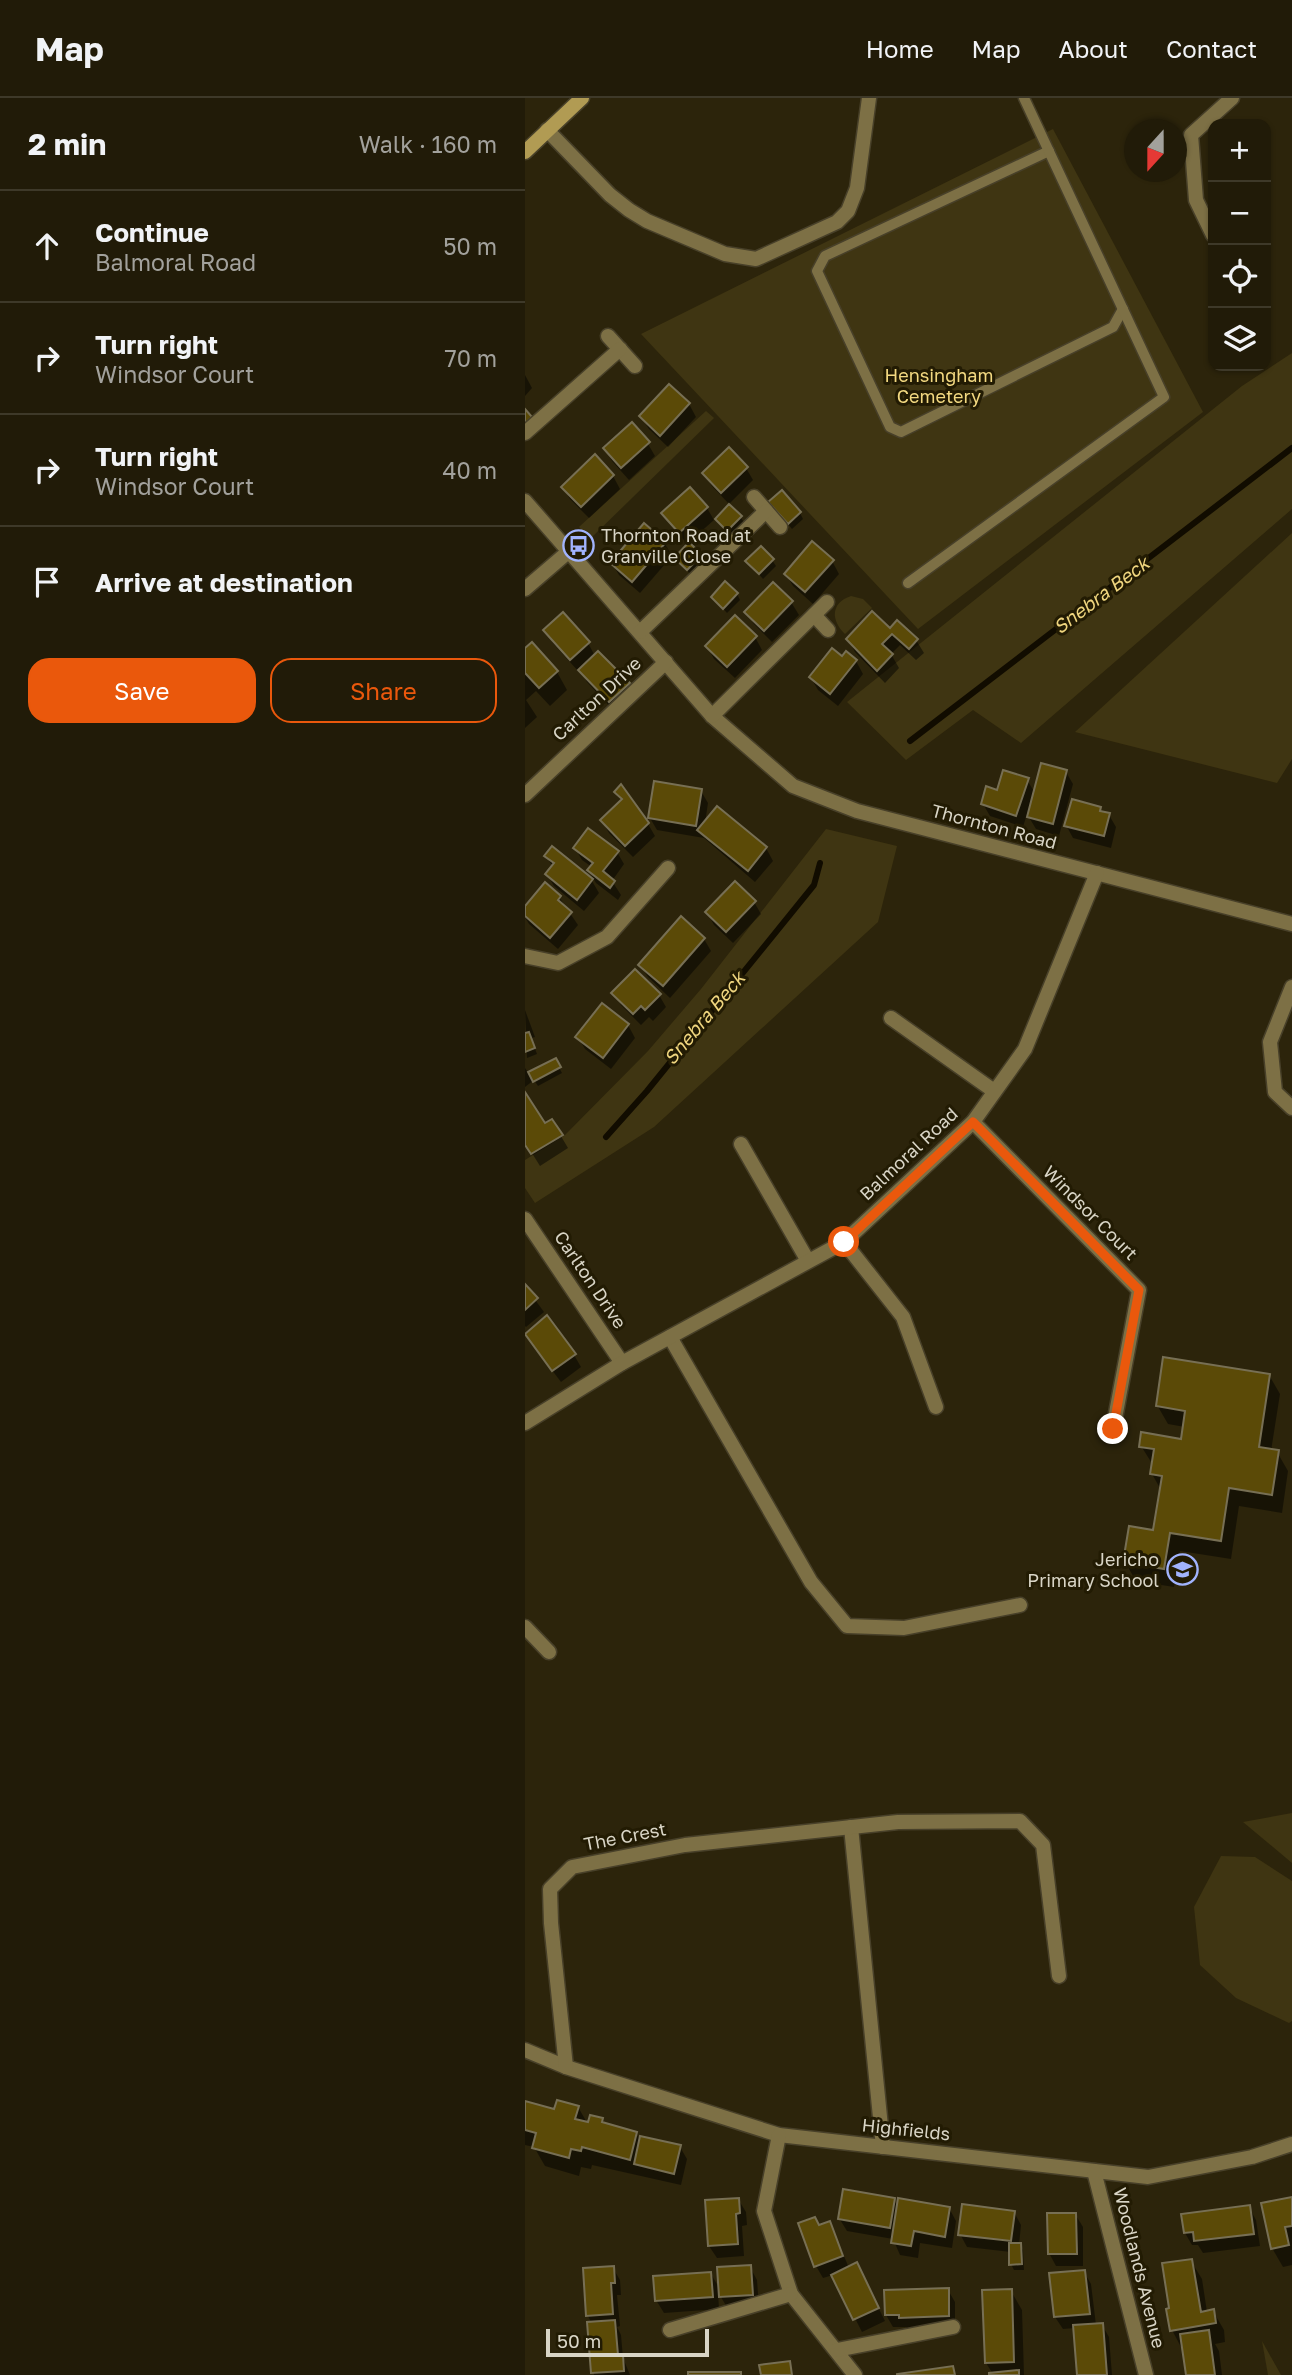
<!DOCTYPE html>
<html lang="en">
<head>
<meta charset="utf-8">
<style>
  body { margin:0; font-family:"Golos Text",sans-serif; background:#2d2816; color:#f1f3f6 }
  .controls { position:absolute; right:21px; top:21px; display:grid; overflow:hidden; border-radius:14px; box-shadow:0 2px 5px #0004 }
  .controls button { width:63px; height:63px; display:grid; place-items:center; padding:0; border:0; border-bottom:2px solid #3e3929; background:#211b08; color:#f1f3f6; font:35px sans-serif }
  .compass { position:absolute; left:599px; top:21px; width:63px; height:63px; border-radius:50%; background:#211b08; box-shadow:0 2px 5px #0004; rotate:201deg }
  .scale { position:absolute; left:21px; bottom:18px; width:163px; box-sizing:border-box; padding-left:7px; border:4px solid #d9d5c6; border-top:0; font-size:19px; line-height:24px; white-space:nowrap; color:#d9d5c6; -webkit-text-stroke:5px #221b03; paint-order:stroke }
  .stop { position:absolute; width:21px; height:21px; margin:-16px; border:5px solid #ea580c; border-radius:50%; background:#fff }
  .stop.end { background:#ea580c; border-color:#fff; box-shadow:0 2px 7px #0008 }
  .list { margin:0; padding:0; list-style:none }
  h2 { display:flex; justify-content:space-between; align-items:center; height:91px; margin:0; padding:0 28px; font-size:30px }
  h2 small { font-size:23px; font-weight:400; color:#a2a19c }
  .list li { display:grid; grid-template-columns:46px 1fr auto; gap:21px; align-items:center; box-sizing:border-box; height:112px; padding:0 28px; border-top:2px solid #3e3929 }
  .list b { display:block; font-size:26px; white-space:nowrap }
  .list p { margin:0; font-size:23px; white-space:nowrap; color:#a2a19c }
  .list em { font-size:23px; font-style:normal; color:#a2a19c }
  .actions { display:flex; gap:14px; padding:21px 28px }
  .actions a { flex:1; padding:16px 0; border:2px solid #ea580c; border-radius:21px; text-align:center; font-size:24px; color:#ea580c }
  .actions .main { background:#ea580c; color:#fff }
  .icon { flex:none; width:38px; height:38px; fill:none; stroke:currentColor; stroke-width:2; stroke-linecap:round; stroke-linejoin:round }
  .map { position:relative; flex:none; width:767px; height:2277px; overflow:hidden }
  header { display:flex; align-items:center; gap:42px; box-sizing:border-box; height:98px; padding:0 35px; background:#211b08; border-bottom:2px solid #3e3929 }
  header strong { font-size:33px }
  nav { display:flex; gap:38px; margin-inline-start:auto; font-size:24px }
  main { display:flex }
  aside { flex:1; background:#211b08 }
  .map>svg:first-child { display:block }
  .green { fill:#3f3512 }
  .shadow { fill:#0007 }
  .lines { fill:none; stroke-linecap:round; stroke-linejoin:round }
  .stream { stroke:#110c00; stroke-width:6 }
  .building { fill:#5b4a07; stroke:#776f54; stroke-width:2 }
  .service-casing { stroke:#484029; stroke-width:13 }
  .minor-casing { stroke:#484029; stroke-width:17 }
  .secondary-casing { stroke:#484029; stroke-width:17 }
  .service { stroke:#7d7045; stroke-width:10 }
  .minor { stroke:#7d7045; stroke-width:14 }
  .secondary { stroke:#b19b53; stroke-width:14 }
  .route { stroke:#ea580c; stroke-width:9 }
  .labels { text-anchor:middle; stroke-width:6; stroke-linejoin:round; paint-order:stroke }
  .park-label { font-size:18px; fill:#f3d981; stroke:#221b03 }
  .poi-label { font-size:18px; fill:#d9d5c6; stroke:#221b03; text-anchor:start }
  .street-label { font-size:18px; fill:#d9d5c6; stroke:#221b03 }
  .water-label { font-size:19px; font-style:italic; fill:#efd57e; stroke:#221b03 }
</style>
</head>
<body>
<header>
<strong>Map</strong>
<nav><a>Home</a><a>Map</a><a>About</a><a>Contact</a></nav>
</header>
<main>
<aside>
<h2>2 min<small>Walk · 160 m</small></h2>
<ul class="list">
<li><svg class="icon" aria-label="ahead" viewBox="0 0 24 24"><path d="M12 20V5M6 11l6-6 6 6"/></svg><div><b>Continue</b><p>Balmoral Road</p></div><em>50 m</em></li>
<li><svg class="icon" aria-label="right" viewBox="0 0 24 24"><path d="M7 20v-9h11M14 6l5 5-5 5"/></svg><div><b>Turn right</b><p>Windsor Court</p></div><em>70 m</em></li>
<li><svg class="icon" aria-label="right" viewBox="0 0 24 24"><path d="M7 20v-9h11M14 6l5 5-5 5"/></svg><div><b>Turn right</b><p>Windsor Court</p></div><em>40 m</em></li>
<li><svg class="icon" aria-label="arrive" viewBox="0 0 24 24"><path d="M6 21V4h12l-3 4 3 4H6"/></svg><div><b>Arrive at destination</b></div></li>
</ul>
<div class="actions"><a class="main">Save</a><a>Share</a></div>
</aside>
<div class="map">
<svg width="767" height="2277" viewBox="0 0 767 2277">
  <rect width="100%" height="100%" fill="#2c240b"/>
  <g class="green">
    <polygon points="528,31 678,314 393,531 116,236"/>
    <polygon points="767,255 767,411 496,645 448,612 381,662 322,604 717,288"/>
    <polygon points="181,313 189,320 65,441 54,429"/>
    <polygon points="767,435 767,661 752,685 550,634"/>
    <path d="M326,498l12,3 9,9 -27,26c-14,-13 -15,-31 6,-38z"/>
    <polygon points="301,731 372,748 353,824 129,1029 10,1105 0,1090 0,1062 40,1037 123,953 176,891"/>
    <polygon points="767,1715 767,1765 718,1724"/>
    <polygon points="696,1758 730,1759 767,1783 767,1923 764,1925 711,1900 675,1867 669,1809"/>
    <polygon points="737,2243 756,2277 743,2277"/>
  </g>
  <g class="shadow">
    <polygon points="0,277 7,290 0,298"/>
    <polygon points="164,306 171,319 143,349 124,331 116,319"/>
    <polygon points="107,327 123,346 130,358 104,382 87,363 80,351"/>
    <polygon points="221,370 228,382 204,406 187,388 179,375"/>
    <polygon points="88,378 95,391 64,420 45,401 38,389"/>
    <polygon points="245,405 275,415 278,421 267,431"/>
    <polygon points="182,410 189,422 163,445 179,463 166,477 151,460 164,448 146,427 139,415"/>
    <polygon points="215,419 219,424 206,437 192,421"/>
    <polygon points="140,446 147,458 115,495 94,477 87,465"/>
    <polygon points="247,462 251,468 238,481 223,463"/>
    <polygon points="307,463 314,476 288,506 268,488 261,476"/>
    <polygon points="212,496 215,502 202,515 188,499"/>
    <polygon points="266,504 274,517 247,544 229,526 221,514"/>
    <polygon points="20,532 63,545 70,558 103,586 110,598 92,616 62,584 55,571 53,573 28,545"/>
    <polygon points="365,533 391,542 399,555 391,562 375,547 366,556 374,570 360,585 330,554 323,541"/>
    <polygon points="230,539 237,552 210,580 189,561 182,548"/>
    <polygon points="0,552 32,574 42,592 25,608 11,593 1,602 12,619 0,630"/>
    <polygon points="321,556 331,563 338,576 313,608 293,592 286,580"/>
    <polygon points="541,674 548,686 534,738 511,731 502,716 498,729 465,718 458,706 473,694 502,682 510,695"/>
    <polygon points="176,693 183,705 180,725 241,750 248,763 230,784 179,740 132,732 125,720"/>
    <polygon points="92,694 123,726 130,738 108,759 84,735 77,723 97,703"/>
    <polygon points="574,711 577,715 584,717 591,729 586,750 548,740 541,727"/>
    <polygon points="27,750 67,783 74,795 59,813 29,788 22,776 28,769 21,758"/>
    <polygon points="50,750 92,754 99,766 87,783 96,797 93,802 71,785 64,773 67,769 57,762"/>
    <polygon points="34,799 53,827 33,851 4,826 0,819 0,810"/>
    <polygon points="229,804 236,816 208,845 189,827 182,814"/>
    <polygon points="179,841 186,853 145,900 123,879 115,867"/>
    <polygon points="89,895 134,897 141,909 128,923 124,919 116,927 96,907"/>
    <polygon points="77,907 103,927 110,940 86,971 60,951 53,939"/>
    <polygon points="0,912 10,939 6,940 12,956 2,960"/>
    <polygon points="30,962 37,975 13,988 9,982 0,989 0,970 4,976"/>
    <polygon points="0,997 19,1027 27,1023 43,1050 15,1068 0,1044"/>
    <polygon points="0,1188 19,1214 1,1229 0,1228"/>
    <polygon points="8,1247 49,1257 56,1269 36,1284"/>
    <polygon points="744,1277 755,1296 746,1353 752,1354 763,1373 757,1415 714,1408 706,1461 655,1453 649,1489 611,1483 600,1464 630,1434 636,1392 627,1376 628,1367 616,1348 658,1343 660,1329 643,1326 632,1307"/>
    <polygon points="0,2005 30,2014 53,2009 64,2028 77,2022 80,2027 111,2036 116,2043 155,2049 162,2061 156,2087 67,2067 66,2071 56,2069 54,2078 20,2068 9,2049 0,2047"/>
    <polygon points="767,2100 767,2167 758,2169 747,2150 738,2106"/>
    <polygon points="213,2101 221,2114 222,2127 217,2128 219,2158 192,2160 184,2148"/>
    <polygon points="369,2102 373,2109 424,2110 431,2123 427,2150 395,2145 393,2160 375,2157 368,2141 322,2133 314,2120"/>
    <polygon points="724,2109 731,2122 735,2148 678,2155 673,2147 667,2147 660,2135 658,2118"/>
    <polygon points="489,2114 496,2127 494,2147 498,2152 499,2172 489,2172 486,2166 486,2154 442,2149 435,2136"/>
    <polygon points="550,2116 558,2129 558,2168 531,2168 524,2155"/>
    <polygon points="305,2125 324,2170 338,2179 360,2223 337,2234 308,2177 298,2180 291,2168 294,2129"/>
    <polygon points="666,2163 677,2181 682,2214 688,2213 699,2232 700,2244 690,2246 694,2253 697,2277 663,2277 657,2251 647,2232"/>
    <polygon points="225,2169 232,2182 234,2209 203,2211 193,2194 194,2211 139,2215 131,2202 186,2176 196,2193"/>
    <polygon points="88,2170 95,2182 96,2197 92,2197 95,2228 92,2229 96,2237 98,2260 105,2277 69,2277 67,2226 63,2218"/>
    <polygon points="559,2174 566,2186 571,2227 577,2227 584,2239 587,2277 554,2277 550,2230 538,2231 530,2219 526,2177"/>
    <polygon points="423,2192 430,2204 430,2230 383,2231 381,2229 368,2229 361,2217"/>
    <polygon points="486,2193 497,2212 499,2277 466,2277 468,2276 461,2265"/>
  </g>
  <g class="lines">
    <g class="stream">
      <polyline points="385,643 767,350"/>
      <polyline points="81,1039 122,993 289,787 295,765"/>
    </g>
  </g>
  <g class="building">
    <polygon points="144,286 165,305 135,338 114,318"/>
    <polygon points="0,311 7,319 0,326"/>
    <polygon points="107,324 125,344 96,370 78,350"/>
    <polygon points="204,349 223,369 196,395 177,375"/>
    <polygon points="70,356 89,377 56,409 36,389"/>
    <polygon points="165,389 183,409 154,435 136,415"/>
    <polygon points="257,392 276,414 263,426 243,404"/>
    <polygon points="204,406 217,418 202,433 190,421"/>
    <polygon points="119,425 141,444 107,484 85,465"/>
    <polygon points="287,443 309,462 280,494 259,476"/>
    <polygon points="164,444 177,457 162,472 149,460"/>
    <polygon points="236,448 249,461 234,476 220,463"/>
    <polygon points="200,483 213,495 198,511 186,499"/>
    <polygon points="248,484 268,503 239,533 219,514"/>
    <polygon points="347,513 365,530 372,522 393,541 384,551 367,536 357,546 368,556 352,573 321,541"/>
    <polygon points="38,514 65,544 45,562 18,532"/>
    <polygon points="210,517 232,538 202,569 180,548"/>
    <polygon points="7,544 33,573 14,590 0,575 0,550"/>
    <polygon points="307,550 317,558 321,553 332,562 305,596 284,579"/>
    <polygon points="73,553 105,585 84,604 53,572"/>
    <polygon points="516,665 542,672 528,726 502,719"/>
    <polygon points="478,672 504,680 491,718 456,706 461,688 472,692"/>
    <polygon points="129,683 177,691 171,728 123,720"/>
    <polygon points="96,686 124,725 100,748 75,722 97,701 89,694"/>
    <polygon points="547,701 576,709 575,713 585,715 579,738 539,728"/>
    <polygon points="192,708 242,749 223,773 172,732"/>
    <polygon points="63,730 94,753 78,773 90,783 85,790 62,772 68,765 48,750"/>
    <polygon points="27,748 68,781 52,802 20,776 29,765 19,758"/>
    <polygon points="210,783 231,803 201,834 180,814"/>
    <polygon points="20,784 36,798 33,802 47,814 25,840 0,818 0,808"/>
    <polygon points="156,818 180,840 138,888 113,867"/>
    <polygon points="110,871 136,896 120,912 116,908 108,916 86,895"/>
    <polygon points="77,905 104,926 78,960 50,939"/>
    <polygon points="4,934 10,950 0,954 0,935"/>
    <polygon points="31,960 36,969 8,984 3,974"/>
    <polygon points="0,994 20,1025 27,1021 38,1037 6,1056 0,1047"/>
    <polygon points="0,1186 13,1200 0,1212"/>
    <polygon points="22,1217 51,1256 27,1273 0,1236"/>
    <polygon points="638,1259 745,1276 734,1349 754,1352 747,1397 704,1390 696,1443 645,1435 639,1471 598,1464 604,1428 628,1432 637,1378 625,1376 629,1351 614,1349 616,1334 656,1341 660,1313 631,1308"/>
    <polygon points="32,2002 54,2008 50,2021 63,2024 65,2017 78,2020 77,2024 112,2034 105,2062 57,2049 56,2053 46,2051 44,2060 7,2050 11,2035 0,2032 0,2003 29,2011"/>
    <polygon points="115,2038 156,2047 149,2076 109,2066"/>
    <polygon points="318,2091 370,2100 365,2130 313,2121"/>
    <polygon points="767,2099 767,2128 760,2129 764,2147 746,2151 736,2105"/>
    <polygon points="214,2100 215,2115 211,2116 213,2146 183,2148 180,2102"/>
    <polygon points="373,2100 425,2109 420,2139 389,2133 386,2148 366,2145"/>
    <polygon points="437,2106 490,2113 486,2143 433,2137"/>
    <polygon points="725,2107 729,2136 669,2143 668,2134 659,2135 656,2116"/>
    <polygon points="522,2115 551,2115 552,2156 523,2156"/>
    <polygon points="290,2119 294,2127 305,2123 318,2158 289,2169 273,2125"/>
    <polygon points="484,2145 496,2145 497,2166 484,2167"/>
    <polygon points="667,2161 676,2214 689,2211 691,2225 645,2233 641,2211 644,2210 637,2165"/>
    <polygon points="332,2164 354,2210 328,2222 306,2177"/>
    <polygon points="226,2167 228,2197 194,2199 192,2169"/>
    <polygon points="89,2168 90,2185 86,2185 88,2216 61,2218 58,2170"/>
    <polygon points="560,2172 565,2216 529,2219 524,2175"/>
    <polygon points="186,2174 188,2199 130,2203 128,2178"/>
    <polygon points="424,2190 424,2218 374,2220 374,2217 360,2217 359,2192"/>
    <polygon points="487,2191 489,2264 460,2265 457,2192"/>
    <polygon points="90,2222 93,2257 98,2257 99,2273 66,2275 62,2224"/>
    <polygon points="578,2225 582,2277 552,2277 548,2227"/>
    <polygon points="684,2232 690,2277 661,2277 655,2236"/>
    <polygon points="265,2263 267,2277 236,2277 234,2267"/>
    <polygon points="428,2268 430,2277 372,2277 372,2276"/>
    <polygon points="494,2272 494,2277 464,2277 464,2275"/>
    <rect x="163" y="2274" width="53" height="3"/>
  </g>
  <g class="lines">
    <defs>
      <g id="service">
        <polyline points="524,53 300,158 292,173 365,329 376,334 588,229 598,211"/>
        <polyline points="383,485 639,299 499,0"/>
      </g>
      <g id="minor">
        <polyline points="22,32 85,97 104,112 122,123 200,156 231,161 312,124 323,113 332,90 344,0"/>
        <polyline points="688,137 671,102 666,37 707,0"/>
        <polyline points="83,238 110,268"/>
        <polyline points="0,335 95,251"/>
        <polyline points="229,399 255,429"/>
        <polyline points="0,403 187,618 268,688 332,713 767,826"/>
        <polyline points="0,491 43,454"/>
        <polyline points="289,517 303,532"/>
        <polyline points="115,534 241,413"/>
        <polyline points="187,618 302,504"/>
        <polyline points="0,697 141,564"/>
        <polyline points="0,858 33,865 82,839 143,770"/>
        <polyline points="767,889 745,944 750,994 767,1010"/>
        <polyline points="366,920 469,993"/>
        <polyline points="448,1024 614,1192 588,1331"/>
        <polyline points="216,1046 283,1163"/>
        <polyline points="0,1121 97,1265"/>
        <polyline points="319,1144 378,1219 411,1309"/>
        <polyline points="145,1239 286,1484 322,1528 379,1530 495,1507"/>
        <polyline points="0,1325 97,1265 319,1144 448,1024 500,951 572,775"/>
        <polyline points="0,1529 24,1554"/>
        <polyline points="326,1729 358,2049"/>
        <polyline points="0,1952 41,1969 254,2037 623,2079 727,2059 767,2046"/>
        <polyline points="41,1969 26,1825 25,1791 47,1769 160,1747 373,1724 495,1723 518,1747 534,1878"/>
        <polyline points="254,2037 239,2113 266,2196 330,2277"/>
        <polyline points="569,2073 621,2277"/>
        <polyline points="145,2232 266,2196"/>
        <polyline points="312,2252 428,2229"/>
      </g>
      <polyline id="secondary" points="0,54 57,0"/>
    </defs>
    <use href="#service" class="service-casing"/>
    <use href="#minor" class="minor-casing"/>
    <use href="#secondary" class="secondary-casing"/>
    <use href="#service" class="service"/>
    <use href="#minor" class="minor"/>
    <use href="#secondary" class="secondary"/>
  </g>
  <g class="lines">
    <polyline class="route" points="319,1144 448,1024 614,1192 588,1331"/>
  </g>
  <defs>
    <symbol id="bus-ring" viewBox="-11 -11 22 22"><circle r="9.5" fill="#221b03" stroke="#a1b3fd" stroke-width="1.5"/><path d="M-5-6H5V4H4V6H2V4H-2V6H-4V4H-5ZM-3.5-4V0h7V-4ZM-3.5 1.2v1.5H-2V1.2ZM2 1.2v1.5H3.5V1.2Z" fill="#a1b3fd"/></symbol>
    <symbol id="school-ring" viewBox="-11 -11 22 22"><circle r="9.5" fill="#221b03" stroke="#a1b3fd" stroke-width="1.5"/><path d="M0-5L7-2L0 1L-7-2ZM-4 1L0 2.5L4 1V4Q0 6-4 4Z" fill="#a1b3fd"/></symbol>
  </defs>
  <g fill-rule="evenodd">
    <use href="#bus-ring" x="36" y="430" width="35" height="35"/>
    <use href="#school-ring" x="640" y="1454" width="35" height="35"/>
  </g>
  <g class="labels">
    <g class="park-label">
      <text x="414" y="284">Hensingham<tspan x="414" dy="21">Cemetery</tspan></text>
    </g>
    <g class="poi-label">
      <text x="76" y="444">Thornton Road at<tspan x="76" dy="21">Granville Close</tspan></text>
      <text x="634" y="1468" text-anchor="end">Jericho<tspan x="634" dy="21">Primary School</tspan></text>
    </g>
    <g class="street-label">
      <text transform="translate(72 601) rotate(-43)" y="6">Carlton Drive</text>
      <text transform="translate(469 729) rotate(15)" y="6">Thornton Road</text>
      <text transform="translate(384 1056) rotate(-43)" y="6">Balmoral Road</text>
      <text transform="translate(565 1115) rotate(45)" y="6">Windsor Court</text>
      <text transform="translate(65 1182) rotate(56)" y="6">Carlton Drive</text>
      <text transform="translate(100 1739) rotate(-11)" y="6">The Crest</text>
      <text transform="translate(381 2032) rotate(6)" y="6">Highfields</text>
      <text transform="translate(614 2170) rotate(76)" y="6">Woodlands Avenue</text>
    </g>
    <g class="water-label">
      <text transform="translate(576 497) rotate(-37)" y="7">Snebra Beck</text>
      <text transform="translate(179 920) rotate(-50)" y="7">Snebra Beck</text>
    </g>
  </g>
</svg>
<div class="controls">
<button>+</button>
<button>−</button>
<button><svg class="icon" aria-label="locate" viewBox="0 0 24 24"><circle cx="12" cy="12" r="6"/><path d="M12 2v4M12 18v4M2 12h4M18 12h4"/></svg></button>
<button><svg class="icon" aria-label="layers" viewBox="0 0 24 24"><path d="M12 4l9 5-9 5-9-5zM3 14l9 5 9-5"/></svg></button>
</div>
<svg class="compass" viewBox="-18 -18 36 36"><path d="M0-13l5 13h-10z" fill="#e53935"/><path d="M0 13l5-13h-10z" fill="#a2a19c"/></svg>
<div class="scale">50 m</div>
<div class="stop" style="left:319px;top:1144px"></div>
<div class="stop end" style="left:588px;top:1331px"></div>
</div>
</main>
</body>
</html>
